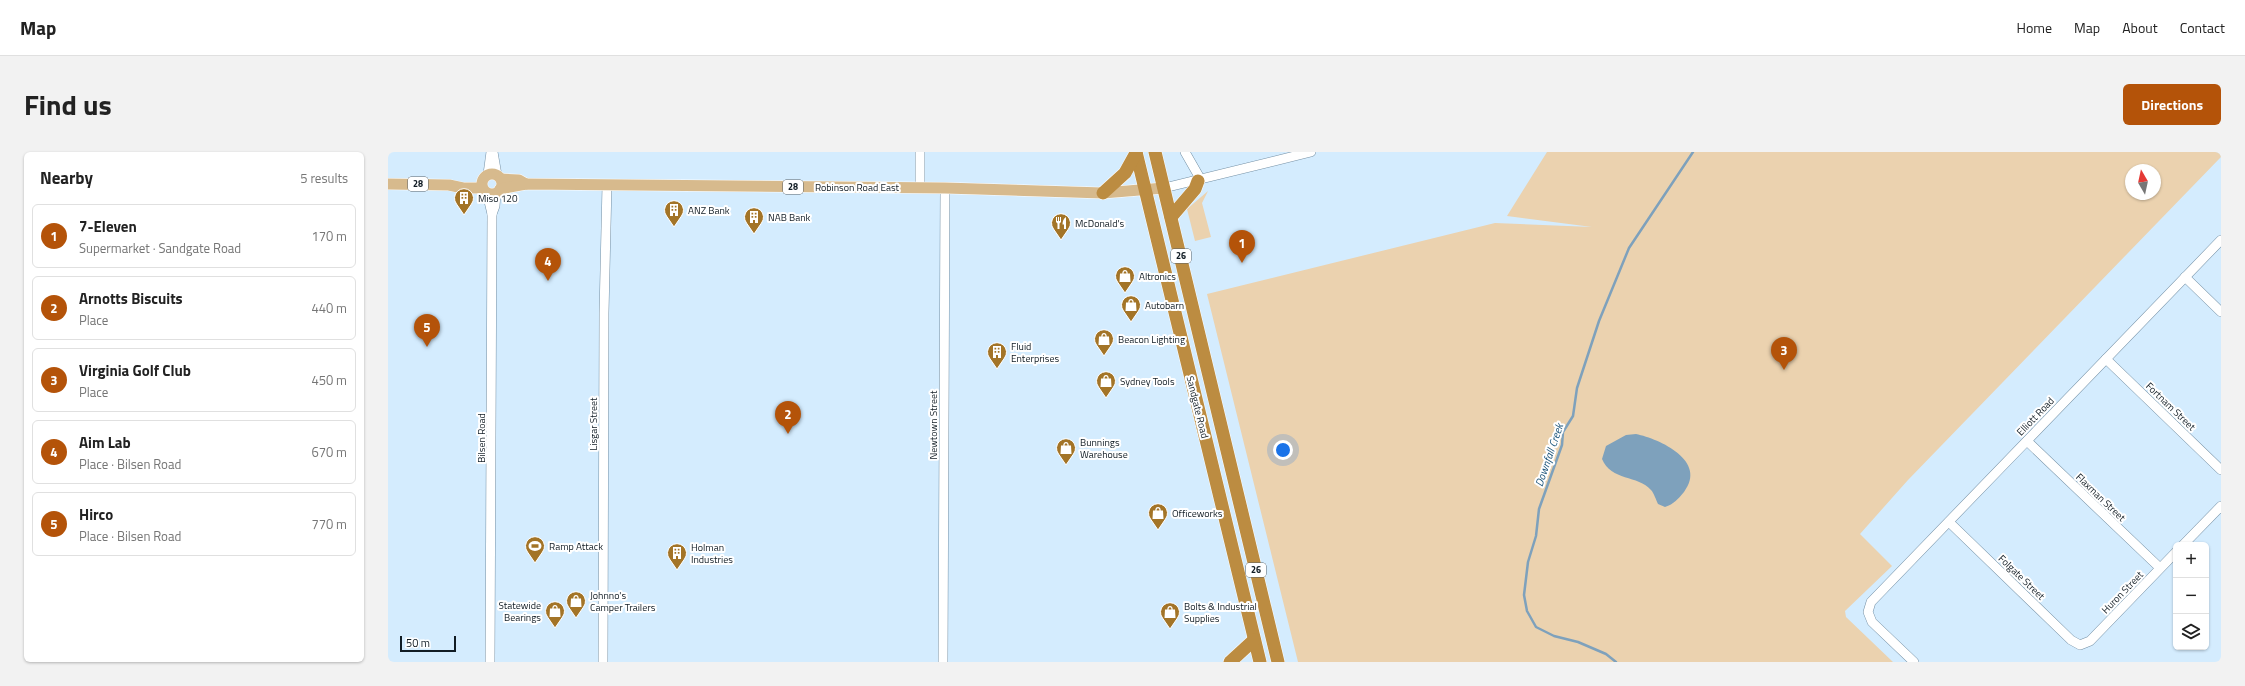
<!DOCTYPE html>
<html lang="en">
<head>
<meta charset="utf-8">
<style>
  body { margin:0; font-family:"Titillium Web",sans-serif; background:#f2f2f2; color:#222 }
  .controls { position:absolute; right:12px; bottom:12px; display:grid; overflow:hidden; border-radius:6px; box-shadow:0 1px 3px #0004 }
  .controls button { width:36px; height:36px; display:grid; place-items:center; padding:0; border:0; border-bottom:1px solid #e0e0e0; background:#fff; color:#222; font:20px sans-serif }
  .compass { position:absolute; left:1737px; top:12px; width:36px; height:36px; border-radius:50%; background:#fff; box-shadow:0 1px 3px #0004; rotate:351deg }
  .scale { position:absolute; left:12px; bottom:10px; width:56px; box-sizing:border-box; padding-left:4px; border:2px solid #111c24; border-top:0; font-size:11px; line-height:14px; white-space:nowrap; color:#111c24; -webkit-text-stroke:3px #fff; paint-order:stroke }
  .you { position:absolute; left:895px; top:298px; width:14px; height:14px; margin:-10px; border:3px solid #fff; border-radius:50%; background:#1a73e8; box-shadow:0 0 0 6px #1a73e833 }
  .badge { display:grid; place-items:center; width:26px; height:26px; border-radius:50%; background:#b45309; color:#fff; font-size:13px; font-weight:700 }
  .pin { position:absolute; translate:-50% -33px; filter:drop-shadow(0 1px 2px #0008) }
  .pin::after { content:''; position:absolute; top:21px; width:14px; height:12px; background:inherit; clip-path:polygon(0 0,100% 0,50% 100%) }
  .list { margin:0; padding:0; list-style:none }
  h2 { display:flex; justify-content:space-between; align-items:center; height:52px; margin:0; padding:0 16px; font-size:17px }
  h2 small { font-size:13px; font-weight:400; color:#767676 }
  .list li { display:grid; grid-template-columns:26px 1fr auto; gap:12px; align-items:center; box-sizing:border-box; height:64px; margin:0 8px 8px; padding:0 8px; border:1px solid #e0e0e0; border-radius:6px }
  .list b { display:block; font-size:15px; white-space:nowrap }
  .list p { margin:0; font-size:13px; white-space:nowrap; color:#767676 }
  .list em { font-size:13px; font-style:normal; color:#767676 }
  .icon { flex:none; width:22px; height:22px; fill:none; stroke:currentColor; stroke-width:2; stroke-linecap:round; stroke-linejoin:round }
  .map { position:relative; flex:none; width:1833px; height:510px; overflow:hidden; border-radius:6px }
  header { display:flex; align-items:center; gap:24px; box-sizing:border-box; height:56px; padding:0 20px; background:#fff; border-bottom:1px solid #e0e0e0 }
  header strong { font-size:19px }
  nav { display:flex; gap:22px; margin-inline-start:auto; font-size:14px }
  .intro { display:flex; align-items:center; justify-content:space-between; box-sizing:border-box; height:96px; padding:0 24px }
  h1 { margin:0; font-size:28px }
  .button { padding:10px 18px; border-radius:6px; background:#b45309; color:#fff; font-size:14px; font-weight:700 }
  main { display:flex; gap:24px; padding:0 24px }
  aside { flex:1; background:#fff; border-radius:6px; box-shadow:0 1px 3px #0004 }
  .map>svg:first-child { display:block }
  .green { fill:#ebd2af; fill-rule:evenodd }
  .water { fill:#7ea1bc }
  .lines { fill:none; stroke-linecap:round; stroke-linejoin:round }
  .stream { stroke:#7ea1bc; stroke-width:2.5 }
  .minor-casing { stroke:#7490a5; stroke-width:10 }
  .major-casing { stroke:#fff; stroke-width:12 }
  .highway-casing { stroke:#fff; stroke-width:14 }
  .minor { stroke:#fff; stroke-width:9 }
  .major { stroke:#d7ba8d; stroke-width:11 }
  .highway { stroke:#bc8c41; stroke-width:13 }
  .labels { text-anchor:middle; stroke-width:4; stroke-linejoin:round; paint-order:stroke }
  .shield { fill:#fff; stroke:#586066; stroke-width:1 }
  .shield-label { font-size:9px; font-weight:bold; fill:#111c24 }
  .street-label { font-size:10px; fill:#111c24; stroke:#fff }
  .poi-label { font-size:10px; fill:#111c24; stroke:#fff; text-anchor:start }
  .water-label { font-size:11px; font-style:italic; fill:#1b547a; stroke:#fff }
</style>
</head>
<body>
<header>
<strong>Map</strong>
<nav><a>Home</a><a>Map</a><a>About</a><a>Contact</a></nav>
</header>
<div class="intro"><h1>Find us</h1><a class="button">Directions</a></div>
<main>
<aside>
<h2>Nearby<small>5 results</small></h2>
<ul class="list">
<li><span class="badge">1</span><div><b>7-Eleven</b><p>Supermarket · Sandgate Road</p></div><em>170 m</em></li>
<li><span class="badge">2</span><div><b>Arnotts Biscuits</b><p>Place</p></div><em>440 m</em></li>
<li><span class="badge">3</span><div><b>Virginia Golf Club</b><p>Place</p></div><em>450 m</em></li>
<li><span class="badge">4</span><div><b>Aim Lab</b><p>Place · Bilsen Road</p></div><em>670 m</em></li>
<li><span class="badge">5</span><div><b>Hirco</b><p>Place · Bilsen Road</p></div><em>770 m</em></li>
</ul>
</aside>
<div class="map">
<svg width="1833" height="510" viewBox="0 0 1833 510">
  <rect width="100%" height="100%" fill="#d4ecfe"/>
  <g class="green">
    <path d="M1159,0h674v5l-313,323 -48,54 32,32 -47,45 1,6 47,45h-595l-91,-368 288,-71 97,4 -85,-11zM1743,18h24v24h-24z"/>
    <polygon points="820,39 814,51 823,85 807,89 799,57"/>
  </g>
  <path class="water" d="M1248,282c24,5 72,27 48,58 -6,7 -10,12 -19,15l-7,-3c-2,-4 -4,-11 -7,-14 -13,-15 -40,-9 -49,-31l4,-13 20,-11z"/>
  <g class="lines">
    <polyline class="stream" points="1228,510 1218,502 1190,490 1166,484 1148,475 1139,459 1136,443 1140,410 1148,384 1151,357 1174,293 1175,280 1185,264 1189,236 1211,169 1241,96 1305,0"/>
    <defs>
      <g id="minor">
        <polyline points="105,0 109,23"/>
        <polyline points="797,0 813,28"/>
        <polyline points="100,22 103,0"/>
        <polyline points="532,36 532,0"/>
        <polyline points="776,36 923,0"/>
        <polyline points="99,41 104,62 102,510"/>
        <polyline points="104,62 107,54 108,41"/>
        <polyline points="1797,125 1833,160"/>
        <polyline points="1718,207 1833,318"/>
        <polyline points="1639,289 1772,416"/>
        <polyline points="1561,370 1683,488 1692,493 1702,489 1788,400"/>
        <polyline points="1795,393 1833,354"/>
        <polyline points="215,510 216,161 219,33"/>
        <polyline points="555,510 557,36"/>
        <polyline points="1526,510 1484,470 1480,460 1483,450 1833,88"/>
      </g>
      <g id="major">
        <circle cx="104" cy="32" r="10"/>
        <polyline points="113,27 131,28 138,32"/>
        <polyline points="0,32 61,33 75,36 94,36"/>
        <polyline points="112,37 138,32 557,36 715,41 776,36"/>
      </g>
      <g id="highway">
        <polyline points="748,0 872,510"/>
        <polyline points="767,0 890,510"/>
        <polyline points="715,41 737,21 748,1"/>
        <polyline points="783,65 807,37 810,29"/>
        <polyline points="842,510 866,488"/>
      </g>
    </defs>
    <use href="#minor" class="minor-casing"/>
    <use href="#major" class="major-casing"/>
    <use href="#highway" class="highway-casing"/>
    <use href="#minor" class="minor"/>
    <use href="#major" class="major"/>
    <use href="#highway" class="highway"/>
  </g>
  <defs>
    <symbol id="building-pin" viewBox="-11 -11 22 30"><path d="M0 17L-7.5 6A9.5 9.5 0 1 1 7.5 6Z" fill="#a37427" stroke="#fff"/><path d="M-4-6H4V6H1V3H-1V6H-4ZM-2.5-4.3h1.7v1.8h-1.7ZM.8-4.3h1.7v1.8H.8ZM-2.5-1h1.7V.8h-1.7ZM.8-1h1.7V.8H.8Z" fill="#fff"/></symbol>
    <symbol id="restaurant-pin" viewBox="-11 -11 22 30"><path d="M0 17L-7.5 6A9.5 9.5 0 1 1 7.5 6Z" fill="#a37427" stroke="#fff"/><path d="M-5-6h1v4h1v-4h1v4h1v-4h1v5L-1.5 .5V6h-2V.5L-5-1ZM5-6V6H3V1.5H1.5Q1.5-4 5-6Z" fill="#fff"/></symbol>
    <symbol id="shop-pin" viewBox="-11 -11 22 30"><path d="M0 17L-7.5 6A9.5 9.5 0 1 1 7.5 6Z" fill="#a37427" stroke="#fff"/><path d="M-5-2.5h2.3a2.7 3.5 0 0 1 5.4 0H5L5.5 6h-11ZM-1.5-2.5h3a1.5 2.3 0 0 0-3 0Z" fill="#fff"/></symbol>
    <symbol id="stadium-pin" viewBox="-11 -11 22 30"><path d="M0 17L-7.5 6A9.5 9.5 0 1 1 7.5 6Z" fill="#a37427" stroke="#fff"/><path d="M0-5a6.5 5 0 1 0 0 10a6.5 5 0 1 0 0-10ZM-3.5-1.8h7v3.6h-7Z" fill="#fff"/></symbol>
  </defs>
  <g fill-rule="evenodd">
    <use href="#building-pin" x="65" y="35" width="22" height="30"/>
    <use href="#building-pin" x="275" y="47" width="22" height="30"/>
    <use href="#building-pin" x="355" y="54" width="22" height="30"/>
    <use href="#restaurant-pin" x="662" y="60" width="22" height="30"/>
    <use href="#shop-pin" x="726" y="113" width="22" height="30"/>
    <use href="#shop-pin" x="732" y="142" width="22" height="30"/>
    <use href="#shop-pin" x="705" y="176" width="22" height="30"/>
    <use href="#building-pin" x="598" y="189" width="22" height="30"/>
    <use href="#shop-pin" x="707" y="218" width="22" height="30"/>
    <use href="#shop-pin" x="667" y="285" width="22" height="30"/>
    <use href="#shop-pin" x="759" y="350" width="22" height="30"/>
    <use href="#stadium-pin" x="136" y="383" width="22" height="30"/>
    <use href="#building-pin" x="278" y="390" width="22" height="30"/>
    <use href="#shop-pin" x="177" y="438" width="22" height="30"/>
    <use href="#shop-pin" x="156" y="448" width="22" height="30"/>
    <use href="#shop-pin" x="771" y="449" width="22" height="30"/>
  </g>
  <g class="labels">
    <g class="shield">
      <rect x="20" y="25" width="20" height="14" rx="3"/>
      <rect x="395" y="28" width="20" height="14" rx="3"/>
      <rect x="783" y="97" width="20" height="14" rx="3"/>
      <rect x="858" y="411" width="20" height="14" rx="3"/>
    </g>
    <g class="shield-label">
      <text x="30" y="35">28</text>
      <text x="405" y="38">28</text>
      <text x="793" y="107">26</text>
      <text x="868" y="421">26</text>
    </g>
    <g class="street-label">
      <text x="469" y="39">Robinson Road East</text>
      <text transform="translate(1783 254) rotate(44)" y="4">Fortnam Street</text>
      <text transform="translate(810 255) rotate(76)" y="4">Sandgate Road</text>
      <text transform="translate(1647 264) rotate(-46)" y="4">Elliott Road</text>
      <text transform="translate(205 272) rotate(-90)" y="4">Lisgar Street</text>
      <text transform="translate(545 273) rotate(-90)" y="4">Newtown Street</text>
      <text transform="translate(93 286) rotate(-90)" y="4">Bilsen Road</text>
      <text transform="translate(1713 345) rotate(44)" y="4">Flaxman Street</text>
      <text transform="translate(1634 425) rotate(44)" y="4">Folgate Street</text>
      <text transform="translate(1734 440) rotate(-46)" y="4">Huron Street</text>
    </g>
    <g class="poi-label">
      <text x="90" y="50">Miso 120</text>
      <text x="300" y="62">ANZ Bank</text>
      <text x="380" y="69">NAB Bank</text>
      <text x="687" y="75">McDonald's</text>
      <text x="751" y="128">Altronics</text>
      <text x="757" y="157">Autobarn</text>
      <text x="730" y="191">Beacon Lighting</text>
      <text x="623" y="198">Fluid<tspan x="623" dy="12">Enterprises</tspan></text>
      <text x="732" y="233">Sydney Tools</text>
      <text x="692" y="294">Bunnings<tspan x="692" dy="12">Warehouse</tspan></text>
      <text x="784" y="365">Officeworks</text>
      <text x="161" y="398">Ramp Attack</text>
      <text x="303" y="399">Holman<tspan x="303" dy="12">Industries</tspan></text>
      <text x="202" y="447">Johnno's<tspan x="202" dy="12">Camper Trailers</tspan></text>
      <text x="153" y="457" text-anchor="end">Statewide<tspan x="153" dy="12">Bearings</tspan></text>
      <text x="796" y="458">Bolts &amp; Industrial<tspan x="796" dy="12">Supplies</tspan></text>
    </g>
    <g class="water-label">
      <text transform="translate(1161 303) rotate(-71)" y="4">Downfall Creek</text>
    </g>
  </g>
</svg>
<div class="controls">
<button>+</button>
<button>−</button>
<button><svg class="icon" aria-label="layers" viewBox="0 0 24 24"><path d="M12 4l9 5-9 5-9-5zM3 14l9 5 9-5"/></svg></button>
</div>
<svg class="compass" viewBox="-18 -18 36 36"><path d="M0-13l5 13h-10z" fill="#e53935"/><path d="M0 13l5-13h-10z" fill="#767676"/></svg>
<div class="scale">50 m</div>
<div class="you"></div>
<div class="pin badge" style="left:854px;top:111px">1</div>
<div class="pin badge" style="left:400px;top:282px">2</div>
<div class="pin badge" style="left:1396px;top:218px">3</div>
<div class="pin badge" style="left:160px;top:129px">4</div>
<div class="pin badge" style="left:39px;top:195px">5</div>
</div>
</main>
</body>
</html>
